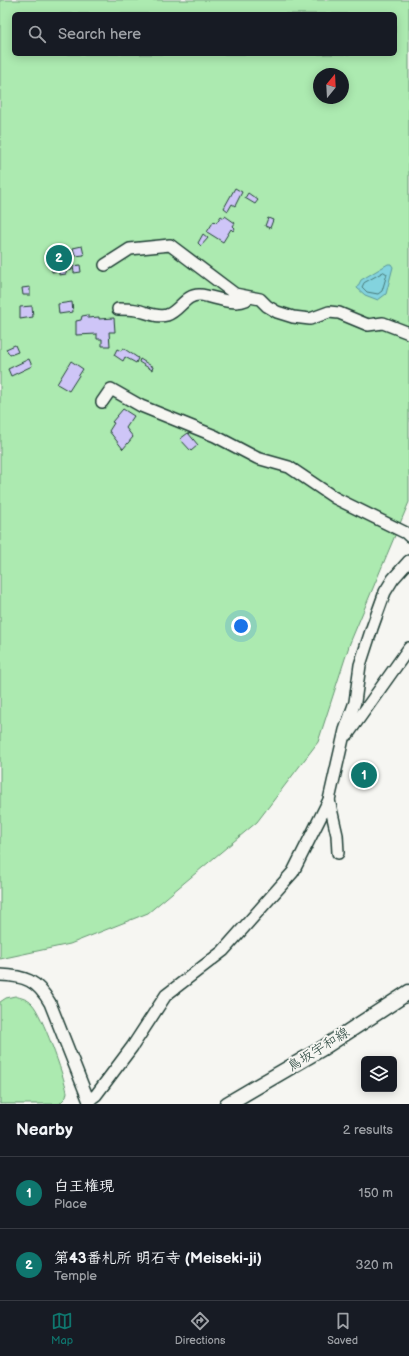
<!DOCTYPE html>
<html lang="en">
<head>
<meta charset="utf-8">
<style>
  body { margin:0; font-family:"Balsamiq Sans","Klee One",sans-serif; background:#242831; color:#f1f3f6 }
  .controls { position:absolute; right:12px; bottom:12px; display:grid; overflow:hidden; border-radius:6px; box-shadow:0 2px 10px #0003 }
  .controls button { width:36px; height:36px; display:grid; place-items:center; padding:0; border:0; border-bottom:1px solid #363941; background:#171b24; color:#f1f3f6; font:20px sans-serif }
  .compass { position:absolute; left:313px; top:68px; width:36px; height:36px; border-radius:50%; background:#171b24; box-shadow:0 2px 10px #0003; rotate:18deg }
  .you { position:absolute; left:241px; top:626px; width:14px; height:14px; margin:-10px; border:3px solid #fff; border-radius:50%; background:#1a73e8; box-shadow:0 0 0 6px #1a73e833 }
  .badge { display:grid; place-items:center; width:26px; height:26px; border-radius:50%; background:#0f766e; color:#fff; font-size:13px; font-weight:700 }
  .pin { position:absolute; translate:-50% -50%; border:2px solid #fff; box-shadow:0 1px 4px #0006 }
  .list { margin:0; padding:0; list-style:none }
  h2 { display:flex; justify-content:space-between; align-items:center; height:52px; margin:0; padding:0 16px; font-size:17px }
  h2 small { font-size:13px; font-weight:400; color:#9ea1a6 }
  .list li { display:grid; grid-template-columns:26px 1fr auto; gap:12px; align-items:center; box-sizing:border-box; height:72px; padding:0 16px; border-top:1px solid #363941 }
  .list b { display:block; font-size:15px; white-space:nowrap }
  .list p { margin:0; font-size:13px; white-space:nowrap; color:#9ea1a6 }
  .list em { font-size:13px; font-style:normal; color:#9ea1a6 }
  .icon { flex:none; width:22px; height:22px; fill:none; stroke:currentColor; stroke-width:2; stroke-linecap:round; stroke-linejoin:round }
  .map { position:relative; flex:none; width:409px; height:1104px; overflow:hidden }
  .search { position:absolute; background:#171b24; box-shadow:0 2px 10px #0003; left:12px; right:12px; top:12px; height:44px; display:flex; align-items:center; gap:10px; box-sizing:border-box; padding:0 14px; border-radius:6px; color:#9ea1a6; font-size:15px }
  .sheet { height:196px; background:#171b24 }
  nav { display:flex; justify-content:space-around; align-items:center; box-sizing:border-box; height:56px; border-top:1px solid #363941; background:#171b24; font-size:11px; color:#9ea1a6 }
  nav a { display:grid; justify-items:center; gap:2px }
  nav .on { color:#0f766e }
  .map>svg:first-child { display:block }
  .green { fill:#aceab0; stroke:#669472; fill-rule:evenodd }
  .water { fill:#83d3de; stroke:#5b979a }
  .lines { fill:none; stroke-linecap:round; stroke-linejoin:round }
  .shore { stroke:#477978; stroke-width:1 }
  .building { fill:#cec5f7; stroke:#1f3d34 }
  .minor-casing { stroke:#1f3d34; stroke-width:14 }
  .major-casing { stroke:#1f3d34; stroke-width:17 }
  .minor { stroke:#f6f6f2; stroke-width:11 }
  .major { stroke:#f6f6f2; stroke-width:14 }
  .labels { text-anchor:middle; stroke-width:4; stroke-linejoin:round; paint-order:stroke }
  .street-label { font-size:14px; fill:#1f3d34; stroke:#f6f6f2 }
</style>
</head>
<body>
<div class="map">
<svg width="409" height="1104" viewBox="0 0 409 1104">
  <rect width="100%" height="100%" fill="#f6f6f2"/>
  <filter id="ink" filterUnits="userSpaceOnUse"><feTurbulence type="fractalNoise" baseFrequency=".025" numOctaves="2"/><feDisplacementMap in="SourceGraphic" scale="8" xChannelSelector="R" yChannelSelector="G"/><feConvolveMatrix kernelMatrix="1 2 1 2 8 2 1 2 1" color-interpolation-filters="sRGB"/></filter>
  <g filter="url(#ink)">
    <g class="green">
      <path d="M0,0h409v502l-59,141 -32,99 -61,80 -109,91 -78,31 -70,15zM14,14h381v40h-381zM319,74h24v24h-24z"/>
      <path d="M15,996c6,2 13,3 17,8 10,10 32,72 35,88l-1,5 -7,7h-59v-102l6,-4z"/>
    </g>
    <polygon class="water" points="388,264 391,264 393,267 386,294 378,300 365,295 357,288 361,280"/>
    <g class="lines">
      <polygon class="shore" points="384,272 387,274 382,291 378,294 367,292 362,287 364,283"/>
    </g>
    <g class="building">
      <polygon points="235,188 242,192 235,206 232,204 228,211 224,208"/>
      <polygon points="248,193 258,200 255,204 245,198"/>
      <polygon points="221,216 224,218 225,216 235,223 233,226 235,228 233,231 231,229 223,242 207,232 214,221 216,223"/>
      <polygon points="268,218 273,220 270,228 265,226"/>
      <polygon points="203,234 208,238 201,246 198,243"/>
      <polygon points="82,246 84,255 75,256 73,248"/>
      <polygon points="70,251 72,270 66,271 66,274 59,275 59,271 52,272 50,252"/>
      <polygon points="80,265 81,272 74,273 73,266"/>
      <polygon points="30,287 30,295 23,295 22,288"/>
      <polygon points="72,302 73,312 59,314 58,304"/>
      <polygon points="32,306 33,317 20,319 20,307"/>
      <polygon points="88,315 88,318 99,317 99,319 114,318 115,332 109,332 110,346 102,346 102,339 97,339 97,334 76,335 76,321 81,320 82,316"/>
      <polygon points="15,345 18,352 10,355 6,349"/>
      <polygon points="123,348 138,358 136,363 125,357 123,361 114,355 117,349 121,351"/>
      <polygon points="29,359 32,366 11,376 8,369"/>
      <polygon points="140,359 153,367 152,370 139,362"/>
      <polygon points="71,361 83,369 69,391 57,384"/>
      <polygon points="123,409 134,416 126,428 133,437 123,449 109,431 114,423 112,422"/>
      <polygon points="188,433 198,445 191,451 180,439"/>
    </g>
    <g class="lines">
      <defs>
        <g id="minor">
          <polyline points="105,265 130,249 170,245 235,294 260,299 267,306 277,312 293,317 310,319 329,312 339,313 368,325 383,323 409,333"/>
          <path d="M118,309c6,0 13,0 18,1 11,2 20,8 31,5 13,-4 18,-21 33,-20 13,1 33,11 46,5"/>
          <polyline points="102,402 111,389 141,406 215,436 257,458 289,467 335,498 406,533 409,536"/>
          <polyline points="348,734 409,648"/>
          <polyline points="329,800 337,835 338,853"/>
          <path d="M0,975c25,1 37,5 50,28l40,101"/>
          <polyline points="89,1100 96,1095 132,1047 166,995 223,951 293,872 329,800 345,730 355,702 360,665 372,628 385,592 393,579 409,561"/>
        </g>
        <polyline id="major" points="227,1104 323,1048 409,992"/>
      </defs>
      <use href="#minor" class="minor-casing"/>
      <use href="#major" class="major-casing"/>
      <use href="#minor" class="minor"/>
      <use href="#major" class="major"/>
    </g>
  </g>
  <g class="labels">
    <g class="street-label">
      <text transform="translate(318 1049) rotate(-32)" y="5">鳥坂宇和線</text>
    </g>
  </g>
</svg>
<div class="controls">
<button><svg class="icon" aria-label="layers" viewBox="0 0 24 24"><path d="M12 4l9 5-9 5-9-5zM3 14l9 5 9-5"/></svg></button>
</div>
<svg class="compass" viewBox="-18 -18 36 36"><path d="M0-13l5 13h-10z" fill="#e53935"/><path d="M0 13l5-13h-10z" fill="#9ea1a6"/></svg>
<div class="you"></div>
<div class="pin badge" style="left:364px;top:775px">1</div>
<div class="pin badge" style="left:59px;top:258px">2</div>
<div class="search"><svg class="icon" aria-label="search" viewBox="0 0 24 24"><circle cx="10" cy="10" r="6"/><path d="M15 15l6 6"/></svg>Search here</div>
</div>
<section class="sheet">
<h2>Nearby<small>2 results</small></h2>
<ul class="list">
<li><span class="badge">1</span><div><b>白王権現</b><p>Place</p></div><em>150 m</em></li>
<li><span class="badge">2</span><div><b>第43番札所 明石寺 (Meiseki-ji)</b><p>Temple</p></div><em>320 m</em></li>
</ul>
</section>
<nav>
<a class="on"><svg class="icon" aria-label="map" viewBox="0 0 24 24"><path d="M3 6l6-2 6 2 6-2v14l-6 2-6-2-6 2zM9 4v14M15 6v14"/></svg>Map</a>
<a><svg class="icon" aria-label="directions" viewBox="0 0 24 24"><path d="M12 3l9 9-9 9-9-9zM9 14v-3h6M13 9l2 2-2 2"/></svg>Directions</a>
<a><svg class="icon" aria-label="saved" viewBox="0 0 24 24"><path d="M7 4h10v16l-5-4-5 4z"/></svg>Saved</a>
</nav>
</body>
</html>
